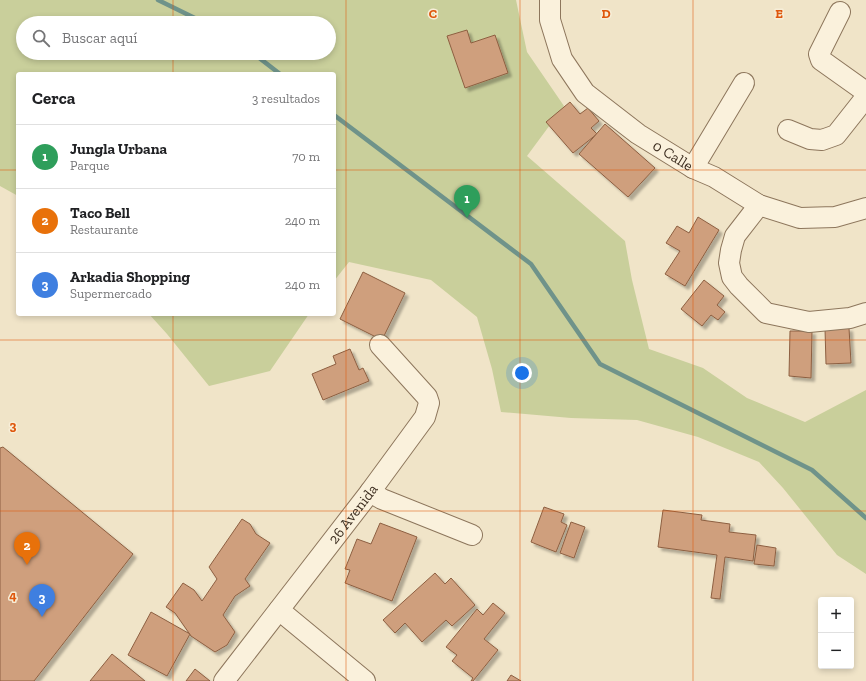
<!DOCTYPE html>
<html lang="es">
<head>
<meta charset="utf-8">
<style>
  body { margin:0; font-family:"Zilla Slab",serif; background:#f2f2f2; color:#202124 }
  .controls { position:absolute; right:12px; bottom:12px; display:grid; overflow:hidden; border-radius:4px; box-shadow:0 2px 6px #0003 }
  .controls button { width:36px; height:36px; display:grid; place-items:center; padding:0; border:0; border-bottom:1px solid #e0e0e0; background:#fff; color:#202124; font:20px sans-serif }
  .you { position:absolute; left:522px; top:373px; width:14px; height:14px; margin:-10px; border:3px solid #fff; border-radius:50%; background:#1a73e8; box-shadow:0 0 0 6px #1a73e833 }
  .badge { display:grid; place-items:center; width:26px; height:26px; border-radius:50%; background:#db2777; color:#fff; font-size:13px; font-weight:700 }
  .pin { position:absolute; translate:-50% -33px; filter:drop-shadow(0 1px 2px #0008) }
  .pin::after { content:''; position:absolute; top:21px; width:14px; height:12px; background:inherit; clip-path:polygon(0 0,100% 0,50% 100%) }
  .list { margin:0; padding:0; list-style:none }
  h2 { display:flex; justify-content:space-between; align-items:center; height:52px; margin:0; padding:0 16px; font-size:17px }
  h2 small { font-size:13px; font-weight:400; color:#757577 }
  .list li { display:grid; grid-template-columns:26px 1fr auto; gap:12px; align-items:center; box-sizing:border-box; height:64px; padding:0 16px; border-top:1px solid #e0e0e0 }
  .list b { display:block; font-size:15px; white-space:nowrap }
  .list p { margin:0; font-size:13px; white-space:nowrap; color:#757577 }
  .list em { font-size:13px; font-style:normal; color:#757577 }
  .icon { flex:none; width:22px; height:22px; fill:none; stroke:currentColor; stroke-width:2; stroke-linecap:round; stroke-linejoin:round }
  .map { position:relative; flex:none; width:866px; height:681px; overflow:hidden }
  .search { position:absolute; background:#fff; box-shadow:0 2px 6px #0003; left:16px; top:16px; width:320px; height:44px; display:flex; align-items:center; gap:10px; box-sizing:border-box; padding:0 14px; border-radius:22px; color:#757577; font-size:15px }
  .panel { position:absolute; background:#fff; box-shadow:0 2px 6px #0003; left:16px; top:72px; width:320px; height:244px; border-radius:4px }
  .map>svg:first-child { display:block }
  .green { fill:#c9cf9b; fill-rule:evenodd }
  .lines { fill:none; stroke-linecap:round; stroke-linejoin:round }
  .stream { stroke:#6f938a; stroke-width:4.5 }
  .building { fill:#cf9f7d; stroke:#8d5f41; filter:url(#shadow) }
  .minor-casing { stroke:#8d765c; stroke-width:22 }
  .minor { stroke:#faf1dc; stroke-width:20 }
  .grid { fill:none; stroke:#df570d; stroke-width:1; stroke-opacity:0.55 }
  .labels { text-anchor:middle; stroke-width:3; stroke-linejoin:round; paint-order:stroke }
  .street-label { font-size:15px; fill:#3d2e20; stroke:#f7eed8 }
  .grid-label { font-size:13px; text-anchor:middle; font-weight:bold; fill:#df570d; stroke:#f7eed8; stroke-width:3; stroke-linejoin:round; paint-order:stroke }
</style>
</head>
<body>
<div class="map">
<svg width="866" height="681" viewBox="0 0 866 681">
  <defs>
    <filter id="shadow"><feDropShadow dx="3.5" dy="3.5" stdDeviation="1" flood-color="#0004"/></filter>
  </defs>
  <rect width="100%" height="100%" fill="#f0e4c8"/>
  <g class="green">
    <path d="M0,0h516l11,52 37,54 -37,50 98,85 7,39 17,69 54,19 44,30 58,24 61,-32v184l-29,-19 -54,-67 -24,-26 -61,-25 -61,-17 -66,-2 -70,-6 -9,-43 -15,-52 -46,-37 -82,-18 -15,19v-207h-316v122l-18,-10zM23,23h306v30h-306z"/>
    <polygon points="149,314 309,314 270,371 209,386 167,334"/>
  </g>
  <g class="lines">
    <g class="stream">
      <polyline points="158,0 205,23"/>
      <polyline points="253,53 280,74"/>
      <polyline points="334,115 531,264 600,364 812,470 866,518"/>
    </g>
  </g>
  <g class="building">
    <polygon points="467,30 471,43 495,35 508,73 465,88 447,36"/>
    <polygon points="570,102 580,114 588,108 599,121 591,128 597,134 573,153 546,122"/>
    <polygon points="605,124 655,168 628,197 579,154"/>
    <polygon points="698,217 719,230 685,286 665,274 680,251 666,243 677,226 689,233"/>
    <polygon points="363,272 405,293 382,340 340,319"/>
    <polygon points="704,280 724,296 717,305 725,312 718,320 711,315 702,326 681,309"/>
    <polygon points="849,328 851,363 826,364 825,329"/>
    <polygon points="790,331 812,331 811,378 789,376"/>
    <polygon points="350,349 359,370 363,368 369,381 323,400 312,374 336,364 333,356"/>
    <polygon points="3,447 133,554 34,681 0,681 0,448"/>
    <polygon points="544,507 564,514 561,522 567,525 556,552 531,542"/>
    <polygon points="663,510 702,515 701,520 730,524 729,532 756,535 753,561 725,557 720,599 711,598 717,555 658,547"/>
    <polygon points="242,519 250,524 256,534 270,543 245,579 250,586 235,596 223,615 235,632 227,645 215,652 191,636 175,613 166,607 183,583 194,590 202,601 217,579 209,567"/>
    <polygon points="571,522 585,527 574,558 560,553"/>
    <polygon points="380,523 417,537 392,601 345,583 350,570 345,569 357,539 371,544"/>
    <polygon points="757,545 776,548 774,566 754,564"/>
    <polygon points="435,573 445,584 451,578 475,605 452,626 446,620 422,642 405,623 395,633 383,620"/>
    <polygon points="493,603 505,613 484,639 498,650 473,681 471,681 473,678 452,661 457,655 446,647 477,609 483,615"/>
    <polygon points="151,612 190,634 167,676 128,655"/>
    <polygon points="112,654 145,681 90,681"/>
    <polygon points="195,669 210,681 186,681"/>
    <polygon points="511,675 521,681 507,681"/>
  </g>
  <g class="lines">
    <defs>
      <g id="minor">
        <path id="s1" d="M550,0v20l12,39 23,34 53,41 55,34 21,9 45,28 41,13 35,-1 31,-9"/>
        <polyline points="840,12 819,54 821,60 866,92"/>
        <polyline points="788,130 810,139 822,140 836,135 866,97"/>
        <polyline points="693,168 744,83"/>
        <polyline points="759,205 735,236 731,250 729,263 732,277 739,286 766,313 809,322 850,318 866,313"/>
        <polyline points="370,492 382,499 472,535"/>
        <polyline points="279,610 365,681"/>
        <path id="s2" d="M224,681l146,-189 55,-75 4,-14 -2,-6 -47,-52"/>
      </g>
    </defs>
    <use href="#minor" class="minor-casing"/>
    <use href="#minor" class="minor"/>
  </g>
  <path class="grid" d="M173,0v23M346,0v681M520,0v681M693,0v681M173,53v21M0,170h18M334,170h532M173,314v367M0,340h866M0,511h866"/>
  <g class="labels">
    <g class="street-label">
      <text dy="5" stroke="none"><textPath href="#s1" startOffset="210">0 Calle</textPath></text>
      <text dy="5" stroke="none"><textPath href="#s2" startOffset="211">26 Avenida</textPath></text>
    </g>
  </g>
  <g class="grid-label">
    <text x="433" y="18">C</text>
    <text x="606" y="18">D</text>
    <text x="779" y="18">E</text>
    <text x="13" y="430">3</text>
    <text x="13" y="600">4</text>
  </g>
</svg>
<div class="controls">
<button>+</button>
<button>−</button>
</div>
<div class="you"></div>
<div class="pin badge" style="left:467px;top:218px;background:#2e9e5b">1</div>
<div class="pin badge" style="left:27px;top:565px;background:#e8710a">2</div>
<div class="pin badge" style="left:42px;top:617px;background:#3f7fe0">3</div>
<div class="search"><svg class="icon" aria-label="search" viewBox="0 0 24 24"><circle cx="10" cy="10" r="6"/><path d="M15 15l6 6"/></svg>Buscar aquí</div>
<section class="panel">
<h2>Cerca<small>3 resultados</small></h2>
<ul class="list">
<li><span class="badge" style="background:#2e9e5b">1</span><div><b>Jungla Urbana</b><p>Parque</p></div><em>70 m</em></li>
<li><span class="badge" style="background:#e8710a">2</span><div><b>Taco Bell</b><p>Restaurante</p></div><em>240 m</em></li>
<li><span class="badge" style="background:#3f7fe0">3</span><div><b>Arkadia Shopping</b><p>Supermercado</p></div><em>240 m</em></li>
</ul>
</section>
</div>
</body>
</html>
